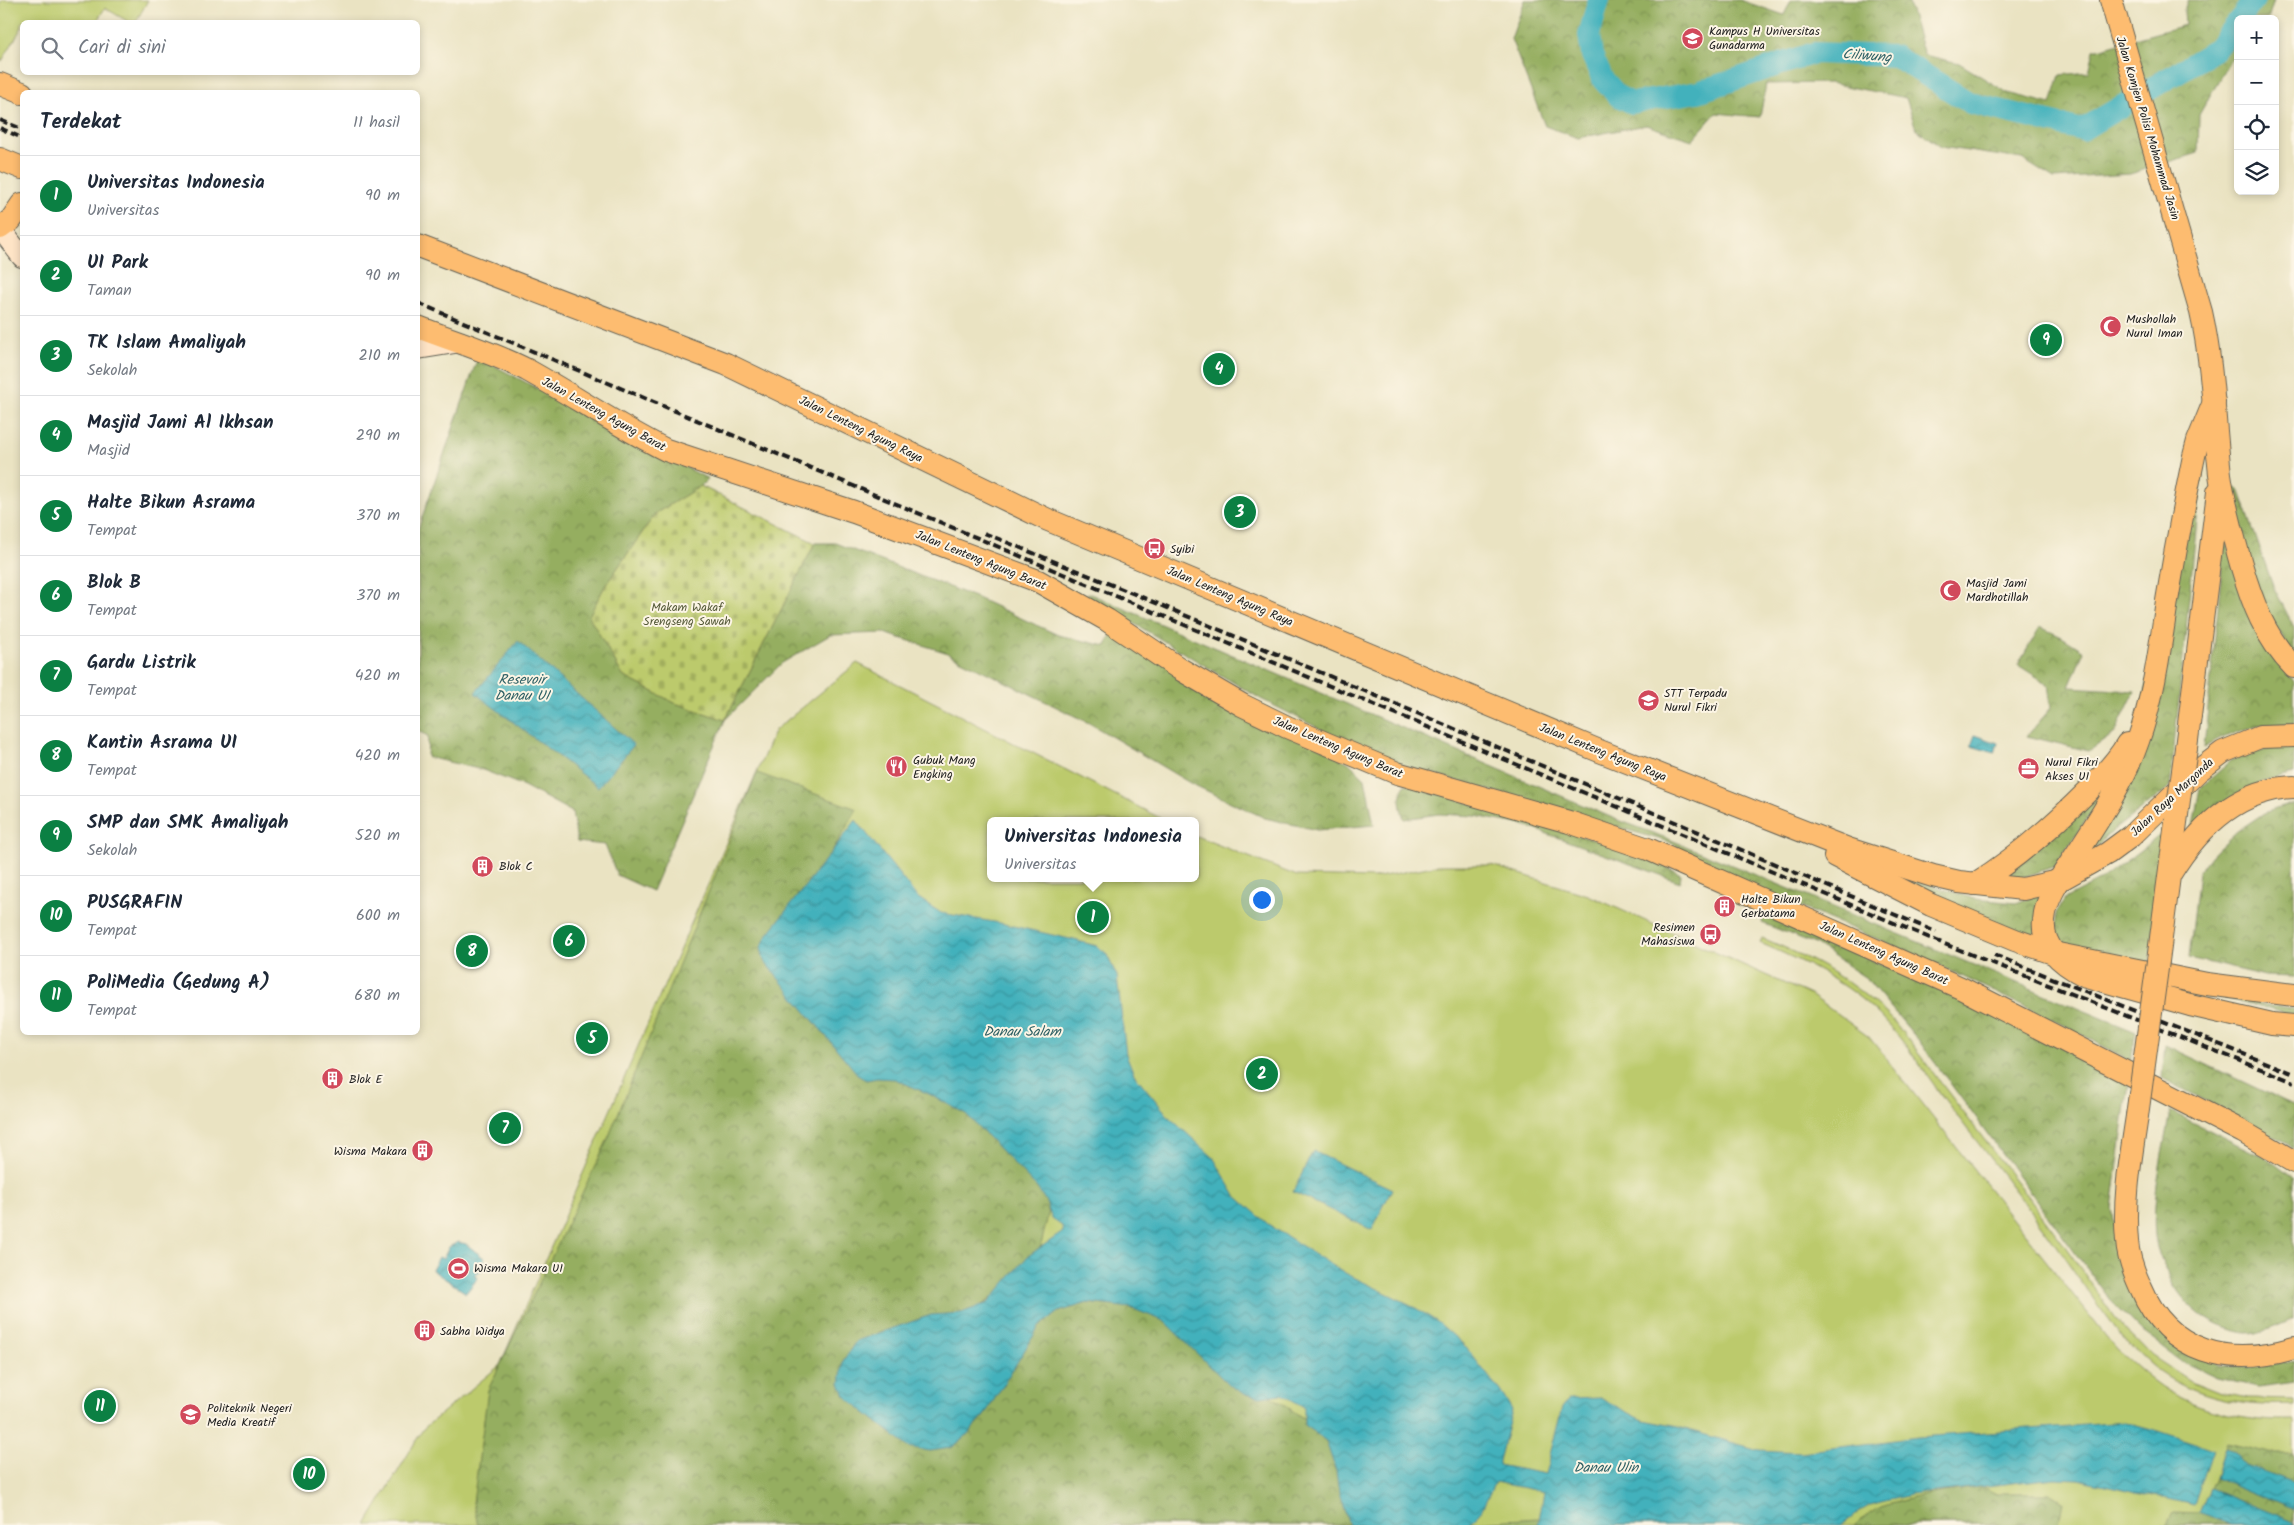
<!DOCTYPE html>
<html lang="id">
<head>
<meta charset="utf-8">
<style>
  body { margin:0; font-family:Kalam,sans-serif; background:#f2f2f3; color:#1f2937 }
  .controls { position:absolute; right:15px; top:15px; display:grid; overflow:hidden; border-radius:8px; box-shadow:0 2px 8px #0003 }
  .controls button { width:45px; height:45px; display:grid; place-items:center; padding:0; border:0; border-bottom:1px solid #e0e1e3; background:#fff; color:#1f2937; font:25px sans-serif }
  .you { position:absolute; left:1261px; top:899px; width:18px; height:18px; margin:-12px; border:4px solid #fff; border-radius:50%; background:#1a73e8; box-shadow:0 0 0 8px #1a73e833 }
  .badge { display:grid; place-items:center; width:32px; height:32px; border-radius:50%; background:#0b8043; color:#fff; font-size:16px; font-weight:700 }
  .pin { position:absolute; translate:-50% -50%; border:2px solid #fff; box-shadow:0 1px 5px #0006 }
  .popup { position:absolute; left:987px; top:817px; width:212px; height:65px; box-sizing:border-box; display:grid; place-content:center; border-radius:8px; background:#fff; filter:drop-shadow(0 1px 4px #0005); font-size:16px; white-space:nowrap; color:#747a83 }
  .popup b { font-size:19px; color:#1f2937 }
  .popup::after { content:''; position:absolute; left:50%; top:100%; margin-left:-10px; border:10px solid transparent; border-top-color:#fff }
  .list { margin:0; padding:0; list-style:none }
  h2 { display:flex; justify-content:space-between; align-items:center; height:65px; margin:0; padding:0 20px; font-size:21px }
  h2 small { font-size:16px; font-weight:400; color:#747a83 }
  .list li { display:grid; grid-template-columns:32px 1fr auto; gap:15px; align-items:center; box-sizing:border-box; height:80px; padding:0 20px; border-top:1px solid #e0e1e3 }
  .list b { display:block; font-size:19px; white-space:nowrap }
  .list p { margin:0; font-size:16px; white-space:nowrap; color:#747a83 }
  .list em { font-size:16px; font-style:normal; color:#747a83 }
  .icon { flex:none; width:28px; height:28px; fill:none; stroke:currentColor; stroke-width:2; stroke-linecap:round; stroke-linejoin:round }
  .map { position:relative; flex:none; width:2294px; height:1525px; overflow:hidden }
  .search { position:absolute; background:#fff; box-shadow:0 2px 8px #0003; left:20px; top:20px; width:400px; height:55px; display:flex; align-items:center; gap:12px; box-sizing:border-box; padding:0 18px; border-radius:8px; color:#747a83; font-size:19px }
  .panel { position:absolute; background:#fff; box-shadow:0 2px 8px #0003; left:20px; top:90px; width:400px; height:945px; border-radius:8px }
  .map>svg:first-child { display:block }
  .green { fill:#bcca6c; stroke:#6c7344 }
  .forest { fill:url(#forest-crowns); stroke:#58653e }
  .cemetery { fill:url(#cemetery-stones); stroke:#6c7344 }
  .water { fill:url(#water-waves); stroke:#2f666c }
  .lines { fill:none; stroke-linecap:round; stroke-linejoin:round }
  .river { stroke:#42b1bc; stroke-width:22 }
  .secondary-casing { stroke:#646256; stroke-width:22 }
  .primary-casing { stroke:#646256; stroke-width:24 }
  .secondary { stroke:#fee4c6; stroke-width:20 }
  .primary { stroke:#fdbc70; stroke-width:22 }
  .rail { stroke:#1c1c1c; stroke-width:4; stroke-dasharray:8 4; stroke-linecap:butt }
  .primary-bridge-casing { stroke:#646256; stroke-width:24; stroke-linecap:butt }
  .primary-bridge { stroke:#fdbc70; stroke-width:22 }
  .labels { text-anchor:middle; stroke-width:4; stroke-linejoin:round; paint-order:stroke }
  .poi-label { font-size:12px; fill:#1c1c1c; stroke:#fcf5e5; text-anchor:start }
  .street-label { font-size:12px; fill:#1c1c1c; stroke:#fcf5e5 }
  .park-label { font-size:12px; fill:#545938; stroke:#fcf5e5 }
  .water-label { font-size:14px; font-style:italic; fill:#2d5f64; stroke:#fcf5e5 }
</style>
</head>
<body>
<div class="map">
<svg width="2294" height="1525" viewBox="0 0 2294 1525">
  <defs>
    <pattern id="forest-crowns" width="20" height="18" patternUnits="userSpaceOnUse" patternTransform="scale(1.25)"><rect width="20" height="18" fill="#95ae60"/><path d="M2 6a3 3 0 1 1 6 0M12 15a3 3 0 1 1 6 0" fill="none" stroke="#798d4e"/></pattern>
    <pattern id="cemetery-stones" width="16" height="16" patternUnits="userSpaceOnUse" patternTransform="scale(1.25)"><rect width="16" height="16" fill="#bcca6c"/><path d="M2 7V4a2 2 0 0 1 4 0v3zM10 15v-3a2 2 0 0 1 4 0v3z" fill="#a1ad5d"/></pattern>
    <pattern id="water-waves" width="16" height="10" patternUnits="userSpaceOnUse" patternTransform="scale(1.25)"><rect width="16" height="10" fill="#42b1bc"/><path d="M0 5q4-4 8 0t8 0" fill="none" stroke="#368f98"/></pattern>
  </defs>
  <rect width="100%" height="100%" fill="#fcf5e5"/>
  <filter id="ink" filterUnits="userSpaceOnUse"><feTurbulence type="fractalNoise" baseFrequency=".02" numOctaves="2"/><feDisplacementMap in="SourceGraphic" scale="10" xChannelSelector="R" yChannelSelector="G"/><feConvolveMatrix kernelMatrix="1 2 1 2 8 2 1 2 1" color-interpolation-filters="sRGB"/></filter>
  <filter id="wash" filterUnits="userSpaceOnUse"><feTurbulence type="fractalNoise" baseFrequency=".0096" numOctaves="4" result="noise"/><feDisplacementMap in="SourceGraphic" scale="20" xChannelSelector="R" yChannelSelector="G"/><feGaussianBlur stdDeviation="1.12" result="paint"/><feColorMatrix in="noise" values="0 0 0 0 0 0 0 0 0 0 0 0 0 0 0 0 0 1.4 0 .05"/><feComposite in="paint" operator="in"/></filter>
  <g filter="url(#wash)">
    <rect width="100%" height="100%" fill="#eae3c2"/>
    <g class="green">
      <polygon points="2,0 148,0 136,22 129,22 105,8 96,22 22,22 22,27 2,61 0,60 0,4"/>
      <path d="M857,663l309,158h-176v57h206v-42l101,40 77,2 64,-13h53l97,30 224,101 57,41 247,312c13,10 25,22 38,32 39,30 92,40 140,39v105h-1928l57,-96 77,-64 275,-635z"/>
      <path d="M1762,938c53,22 89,41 131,82l167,219 55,79 37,38 41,27 25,10 29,6 47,1v5c-45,2 -88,-4 -127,-28 -41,-25 -77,-84 -105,-123 -36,-51 -76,-100 -114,-150 -22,-29 -41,-61 -67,-87 -34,-35 -77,-55 -121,-74z"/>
    </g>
    <g class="forest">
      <polygon points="1525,0 1740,0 1784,15 1791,0 1908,0 1924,55 1959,63 2008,93 2051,104 2060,75 2089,72 2094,50 2185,25 2184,11 2188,0 2274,0 2268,19 2238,19 2238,63 2231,58 2199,115 2198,153 2130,174 2054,179 2022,159 1941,147 1916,129 1906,98 1830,83 1766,84 1760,117 1716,113 1692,140 1646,125 1578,138 1545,126 1511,39"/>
      <polygon points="478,357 708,479 701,486 656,513 605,586 589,616 623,676 675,703 725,720 815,543 835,543 977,598 1058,635 1106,646 1113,630 1349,763 1365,778 1374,825 1317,830 1265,818 1190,783 1089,723 945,652 884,633 830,635 782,663 725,720 652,891 617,875 605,845 577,842 572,812 524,786 483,770 427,757 428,736 418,731 418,529"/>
      <polygon points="2204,450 2170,787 2111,832 2084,858 2119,799"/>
      <polygon points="2229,487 2239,489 2273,586 2294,627 2294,656 2254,590"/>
      <path d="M2225,537l30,83 39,62v42c-39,0 -57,5 -90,24z"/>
      <polygon points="1088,593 1615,819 1654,833 2136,1032 2131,1061 2066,1026 1928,960 1764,892 1669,842 1378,758 1261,699 1088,596"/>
      <polygon points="2040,627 2062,637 2084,651 2069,687 2135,691 2115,733 2089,751 2027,736 2051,708 2048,684 2018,665"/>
      <polygon points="2294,745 2294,774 2262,782 2192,832 2200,788 2232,760 2269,749"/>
      <polygon points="757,773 857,809 774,950 1058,1172 1035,1271 861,1382 1073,1302 1146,1308 1330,1437 1434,1525 1538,1518 1550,1525 478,1525 473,1503 488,1390 607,1141"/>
      <polygon points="2118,773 2055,866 2027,876 1997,882"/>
      <path d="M1406,784l226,67 49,23 -1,8 -157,-57 -48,-9 -36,-2 -35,5c-4,-14 -7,-23 2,-35z"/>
      <polygon points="2294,803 2294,977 2265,976 2189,958 2199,872 2212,855 2236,832 2264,813"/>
      <polygon points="2167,830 2149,966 2064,945 2056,931 2056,913 2066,898 2101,880"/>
      <polygon points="1851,860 1975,899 2016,903 2047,891 2037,936 1976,916"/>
      <polygon points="1765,912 2130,1075 2112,1208 2122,1268 2218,1364 2258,1368 2294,1361 2294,1382 2258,1387 2217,1378 2183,1362 2143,1333 2110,1300 1919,1041 1866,978 1815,944 1762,923"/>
      <polygon points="2100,969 2223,996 2282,1008 2294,1009 2294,1015"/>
      <polygon points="2165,1045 2294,1106 2294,1149 2285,1142 2162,1078"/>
      <path d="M2170,1111l107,53 17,13v142c-15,7 -30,14 -47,14 -5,0 -10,-2 -15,-3 -39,-10 -64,-45 -75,-83 -9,-34 7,-100 13,-136z"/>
      <polygon points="2226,1443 2274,1454 2294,1454 2294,1525 2167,1525 2174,1512 2199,1513 2215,1477"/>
      <path d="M1982,1486l15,8h53l13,8 -5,23h-203c23,-27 92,-33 127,-39z"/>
    </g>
    <polygon class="cemetery" points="701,486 815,543 725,720 675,703 623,676 589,616 605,586 656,513"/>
    <g class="water">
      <polygon points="518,641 634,745 598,787 475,693"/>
      <polygon points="1975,735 1998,743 1995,753 1971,746"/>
      <polygon points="856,820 917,897 941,913 1000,923 1070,939 1097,946 1106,953 1117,976 1126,1054 1134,1074 1170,1118 1213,1157 1236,1196 1268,1224 1327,1262 1347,1274 1411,1305 1439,1323 1464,1345 1504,1396 1512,1410 1498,1465 1545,1474 1562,1408 1569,1399 1600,1398 1643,1420 1674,1426 1759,1450 1801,1452 1918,1437 2126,1422 2159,1431 2213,1449 2194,1505 2078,1479 2055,1478 1910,1495 1870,1505 1859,1511 1841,1525 1538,1525 1544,1492 1495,1482 1480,1513 1467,1525 1349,1525 1339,1493 1336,1471 1326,1441 1304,1425 1304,1407 1282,1394 1260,1397 1244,1394 1228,1384 1164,1321 1131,1308 1088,1303 1058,1312 1039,1327 984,1416 964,1438 951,1448 930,1451 908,1447 845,1396 840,1383 843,1361 856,1341 931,1315 961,1313 988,1303 1028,1256 1063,1232 1062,1226 1052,1219 1045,1200 1037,1188 966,1114 931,1095 895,1079 877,1078 866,1080 859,1076 764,961 761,947 768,934"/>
      <polygon points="1313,1151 1392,1189 1372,1230 1293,1192"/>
      <polygon points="458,1242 466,1244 484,1258 483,1269 474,1275 478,1278 466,1293 432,1270 439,1257 443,1259 449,1247"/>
      <polygon points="2224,1449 2234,1452 2246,1465 2294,1483 2294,1510 2215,1477"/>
      <polygon points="2210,1488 2294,1522 2294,1525 2233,1525 2199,1513"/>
    </g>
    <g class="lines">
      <g class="river">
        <polyline points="1599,0 1589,35 1592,55 1602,78 1618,96 1632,103 1698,92 1814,53 1895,56 1970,103 2082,130 2215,50 2238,21"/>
        <polyline points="2240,19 2254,0"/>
      </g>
    </g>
  </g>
  <g filter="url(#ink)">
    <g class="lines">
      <defs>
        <g id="secondary">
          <polyline points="0,228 22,257"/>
          <polyline points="418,349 461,342"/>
        </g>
        <g id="primary">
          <path d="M2111,0l90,312c12,53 13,108 19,162 4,30 13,61 21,90 11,38 24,74 53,103"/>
          <polyline points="0,84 22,93"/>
          <polyline points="0,159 22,168"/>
          <polyline points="0,228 11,220 22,204"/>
          <polyline points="418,246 726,364 1046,519 1597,750 1848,849 1933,876 1959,882 2023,889 2058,881 2108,853 2131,836 2198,771 2223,752 2260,737 2294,736"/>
          <path d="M418,327c36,14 74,25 109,43 47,26 91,56 139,80l188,62 184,69 69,39 73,49 62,36 45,22 110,46 172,49 79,27 313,139 282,144 51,30"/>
          <path d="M2214,402l-16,39 -4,15c-10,48 -19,96 -27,145 -7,46 -13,95 -29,140 -13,38 -35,72 -57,106 -14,23 -35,46 -37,73 -3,28 19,45 42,56l104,29 82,19 22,2"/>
          <polyline points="2186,748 2218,492"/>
          <polyline points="1835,856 1931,905 2015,940 2053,953 2207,984 2294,995"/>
          <path d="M2170,874c28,-46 67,-85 124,-87"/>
          <path d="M1975,884c42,-26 78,-58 113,-93 14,-15 29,-29 39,-47"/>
          <polyline points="2158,961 2178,807"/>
          <path d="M2137,1116c-6,41 -14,84 -10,125 1,17 7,32 14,47 28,66 89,79 153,60"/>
        </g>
      </defs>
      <use href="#secondary" class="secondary-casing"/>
      <use href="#primary" class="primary-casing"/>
      <use href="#secondary" class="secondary"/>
      <use href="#primary" class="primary"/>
      <g class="rail">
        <polyline points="0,120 22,129"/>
        <polyline points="0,128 22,138"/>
        <polyline points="418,303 1937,941 2294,1082"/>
        <polyline points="984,533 1137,595 1936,932"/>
        <polyline points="1994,955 2294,1074"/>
      </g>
      <defs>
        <g id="primary-bridge">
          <polyline points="2178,807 2186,748"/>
          <polyline points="2137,1116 2158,961"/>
        </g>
      </defs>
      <use href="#primary-bridge" class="primary-bridge-casing"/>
      <use href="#primary-bridge" class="primary-bridge"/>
    </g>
  </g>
  <defs>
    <symbol id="university-disc" viewBox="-11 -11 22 22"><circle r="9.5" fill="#d1495b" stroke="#fcf5e5"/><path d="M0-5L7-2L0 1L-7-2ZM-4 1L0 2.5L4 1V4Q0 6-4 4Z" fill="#fff"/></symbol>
    <symbol id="mosque-disc" viewBox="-11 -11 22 22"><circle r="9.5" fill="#d1495b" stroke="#fcf5e5"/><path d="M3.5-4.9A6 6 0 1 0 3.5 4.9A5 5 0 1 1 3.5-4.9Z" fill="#fff"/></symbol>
    <symbol id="bus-disc" viewBox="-11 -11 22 22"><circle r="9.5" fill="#d1495b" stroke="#fcf5e5"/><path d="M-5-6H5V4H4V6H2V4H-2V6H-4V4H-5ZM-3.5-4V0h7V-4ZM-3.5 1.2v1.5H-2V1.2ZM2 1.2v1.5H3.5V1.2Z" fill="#fff"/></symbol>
    <symbol id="restaurant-disc" viewBox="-11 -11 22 22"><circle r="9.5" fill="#d1495b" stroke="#fcf5e5"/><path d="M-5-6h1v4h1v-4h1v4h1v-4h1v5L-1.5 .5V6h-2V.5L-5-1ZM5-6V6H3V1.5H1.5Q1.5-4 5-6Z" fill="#fff"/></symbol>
    <symbol id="office-disc" viewBox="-11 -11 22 22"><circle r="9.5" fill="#d1495b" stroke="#fcf5e5"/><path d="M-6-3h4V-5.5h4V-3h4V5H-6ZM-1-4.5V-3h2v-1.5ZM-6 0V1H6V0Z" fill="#fff"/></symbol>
    <symbol id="building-disc" viewBox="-11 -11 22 22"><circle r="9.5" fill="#d1495b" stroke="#fcf5e5"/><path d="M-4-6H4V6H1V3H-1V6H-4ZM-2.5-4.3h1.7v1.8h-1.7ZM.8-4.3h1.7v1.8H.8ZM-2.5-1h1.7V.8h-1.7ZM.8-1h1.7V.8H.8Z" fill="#fff"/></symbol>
    <symbol id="stadium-disc" viewBox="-11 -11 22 22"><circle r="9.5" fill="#d1495b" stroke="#fcf5e5"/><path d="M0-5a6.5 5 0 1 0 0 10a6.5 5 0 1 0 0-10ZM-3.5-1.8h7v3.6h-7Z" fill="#fff"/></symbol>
  </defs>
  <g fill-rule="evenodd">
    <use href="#university-disc" x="1680" y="26" width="25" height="25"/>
    <use href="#mosque-disc" x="2098" y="314" width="25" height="25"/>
    <use href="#bus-disc" x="1142" y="536" width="25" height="25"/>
    <use href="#mosque-disc" x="1938" y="578" width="25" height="25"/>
    <use href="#university-disc" x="1636" y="688" width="25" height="25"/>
    <use href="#restaurant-disc" x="884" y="754" width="25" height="25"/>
    <use href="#office-disc" x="2016" y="756" width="25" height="25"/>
    <use href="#building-disc" x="470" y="854" width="25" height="25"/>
    <use href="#building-disc" x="1712" y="894" width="25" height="25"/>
    <use href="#bus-disc" x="1698" y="922" width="25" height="25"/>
    <use href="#building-disc" x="320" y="1066" width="25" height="25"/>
    <use href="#building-disc" x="410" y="1138" width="25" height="25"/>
    <use href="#stadium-disc" x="446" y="1256" width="25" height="25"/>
    <use href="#building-disc" x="412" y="1318" width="25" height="25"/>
    <use href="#university-disc" x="178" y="1402" width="25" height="25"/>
  </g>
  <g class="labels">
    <g class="poi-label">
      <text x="1709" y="35">Kampus H Universitas<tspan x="1709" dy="14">Gunadarma</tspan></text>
      <text x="2126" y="323">Mushollah<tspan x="2126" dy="14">Nurul Iman</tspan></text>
      <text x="1170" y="553">Syibi</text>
      <text x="1966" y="587">Masjid Jami<tspan x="1966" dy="14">Mardhotillah</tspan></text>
      <text x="1664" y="697">STT Terpadu<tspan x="1664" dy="14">Nurul Fikri</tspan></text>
      <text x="913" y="764">Gubuk Mang<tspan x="913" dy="14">Engking</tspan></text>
      <text x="2045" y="766">Nurul Fikri<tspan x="2045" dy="14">Akses UI</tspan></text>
      <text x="499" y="870">Blok C</text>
      <text x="1741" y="903">Halte Bikun<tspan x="1741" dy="14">Gerbatama</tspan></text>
      <text x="1695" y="931" text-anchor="end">Resimen<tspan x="1695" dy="14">Mahasiswa</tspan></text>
      <text x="349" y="1083">Blok E</text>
      <text x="407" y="1155" text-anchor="end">Wisma Makara</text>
      <text x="474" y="1272">Wisma Makara UI</text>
      <text x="440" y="1335">Sabha Widya</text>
      <text x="207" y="1412">Politeknik Negeri<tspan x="207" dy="14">Media Kreatif</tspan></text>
    </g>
    <g class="street-label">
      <text transform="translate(2148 128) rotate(73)" y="4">Jalan Komjen Polisi Mohammad Jasin</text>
      <text transform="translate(604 414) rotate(29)" y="4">Jalan Lenteng Agung Barat</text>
      <text transform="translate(861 429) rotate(26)" y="4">Jalan Lenteng Agung Raya</text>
      <text transform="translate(981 560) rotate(22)" y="4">Jalan Lenteng Agung Barat</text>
      <text transform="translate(1230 596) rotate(23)" y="4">Jalan Lenteng Agung Raya</text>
      <text transform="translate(1338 747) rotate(23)" y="4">Jalan Lenteng Agung Barat</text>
      <text transform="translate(1603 752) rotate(22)" y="4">Jalan Lenteng Agung Raya</text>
      <text transform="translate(2172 797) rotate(-43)" y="4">Jalan Raya Margonda</text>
      <text transform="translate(1884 953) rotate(24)" y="4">Jalan Lenteng Agung Barat</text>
    </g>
    <g class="park-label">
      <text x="687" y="611">Makam Wakaf<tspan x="687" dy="14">Srengseng Sawah</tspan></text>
    </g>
    <g class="water-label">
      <text transform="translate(1867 55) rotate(4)" y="5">Ciliwung</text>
      <text x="522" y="684">Resevoir<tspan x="522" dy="16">Danau UI</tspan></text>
      <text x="1022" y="1036">Danau Salam</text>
      <text x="1606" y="1472">Danau Ulin</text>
    </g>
  </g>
</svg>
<div class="controls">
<button>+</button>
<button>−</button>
<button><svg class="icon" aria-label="locate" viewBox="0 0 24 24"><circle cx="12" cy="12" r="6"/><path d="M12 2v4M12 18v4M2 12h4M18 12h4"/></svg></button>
<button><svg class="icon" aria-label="layers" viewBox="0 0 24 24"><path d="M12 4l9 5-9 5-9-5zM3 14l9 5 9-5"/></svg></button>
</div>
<div class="you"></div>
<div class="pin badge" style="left:1093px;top:917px">1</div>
<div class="popup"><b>Universitas Indonesia</b>Universitas</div>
<div class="pin badge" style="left:1262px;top:1074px">2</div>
<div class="pin badge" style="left:1240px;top:512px">3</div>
<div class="pin badge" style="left:1219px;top:369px">4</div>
<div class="pin badge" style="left:592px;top:1038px">5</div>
<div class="pin badge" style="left:569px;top:941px">6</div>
<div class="pin badge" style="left:505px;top:1128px">7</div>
<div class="pin badge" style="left:472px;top:951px">8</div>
<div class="pin badge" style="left:2046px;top:340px">9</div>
<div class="pin badge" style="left:309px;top:1474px">10</div>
<div class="pin badge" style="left:100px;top:1406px">11</div>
<div class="search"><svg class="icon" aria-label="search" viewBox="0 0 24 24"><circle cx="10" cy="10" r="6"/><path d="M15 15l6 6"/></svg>Cari di sini</div>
<section class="panel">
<h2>Terdekat<small>11 hasil</small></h2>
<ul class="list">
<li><span class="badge">1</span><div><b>Universitas Indonesia</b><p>Universitas</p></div><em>90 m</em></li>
<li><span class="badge">2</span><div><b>UI Park</b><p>Taman</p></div><em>90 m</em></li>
<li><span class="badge">3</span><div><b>TK Islam Amaliyah</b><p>Sekolah</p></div><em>210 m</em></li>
<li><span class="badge">4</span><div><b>Masjid Jami Al Ikhsan</b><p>Masjid</p></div><em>290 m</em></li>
<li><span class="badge">5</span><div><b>Halte Bikun Asrama</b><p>Tempat</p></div><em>370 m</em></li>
<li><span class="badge">6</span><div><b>Blok B</b><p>Tempat</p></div><em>370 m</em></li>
<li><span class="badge">7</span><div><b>Gardu Listrik</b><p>Tempat</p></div><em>420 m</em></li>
<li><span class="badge">8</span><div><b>Kantin Asrama UI</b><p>Tempat</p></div><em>420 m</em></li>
<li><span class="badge">9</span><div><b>SMP dan SMK Amaliyah</b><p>Sekolah</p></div><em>520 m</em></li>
<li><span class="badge">10</span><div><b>PUSGRAFIN</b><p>Tempat</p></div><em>600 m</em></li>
<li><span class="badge">11</span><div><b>PoliMedia (Gedung A)</b><p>Tempat</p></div><em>680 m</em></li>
</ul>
</section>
</div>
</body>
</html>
